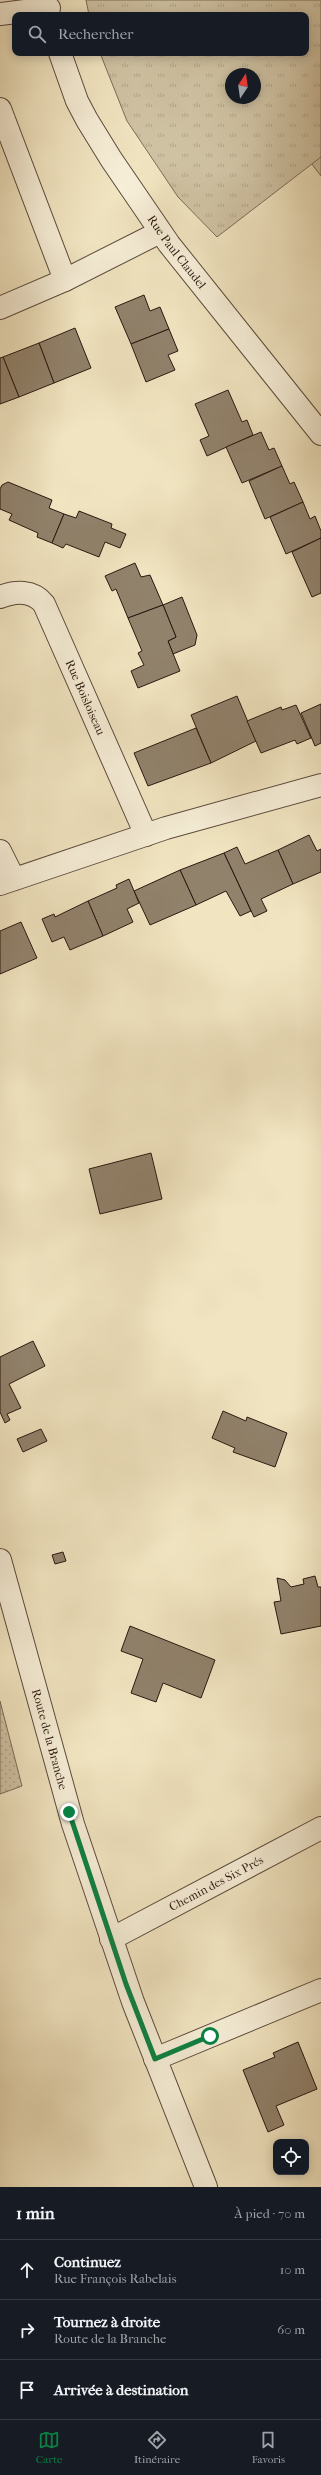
<!DOCTYPE html>
<html lang="fr">
<head>
<meta charset="utf-8">
<style>
  body { margin:0; font-family:"IM FELL French Canon",serif; background:#20242c; color:#f1f3f6 }
  .controls { position:absolute; right:12px; bottom:12px; display:grid; overflow:hidden; border-radius:8px; box-shadow:0 2px 10px #0003 }
  .controls button { width:36px; height:36px; display:grid; place-items:center; padding:0; border:0; border-bottom:1px solid #363941; background:#171b24; color:#f1f3f6; font:20px sans-serif }
  .compass { position:absolute; left:225px; top:68px; width:36px; height:36px; border-radius:50%; background:#171b24; box-shadow:0 2px 10px #0003; rotate:13deg }
  .stop { position:absolute; width:12px; height:12px; margin:-9px; border:3px solid #0b8043; border-radius:50%; background:#fff }
  .stop.end { background:#0b8043; border-color:#fff; box-shadow:0 1px 4px #0008 }
  .list { margin:0; padding:0; list-style:none }
  h2 { display:flex; justify-content:space-between; align-items:center; height:52px; margin:0; padding:0 16px; font-size:17px }
  h2 small { font-size:13px; font-weight:400; color:#9ea1a6 }
  .list li { display:grid; grid-template-columns:26px 1fr auto; gap:12px; align-items:center; box-sizing:border-box; height:60px; padding:0 16px; border-top:1px solid #363941 }
  .list b { display:block; font-size:15px; white-space:nowrap }
  .list p { margin:0; font-size:13px; white-space:nowrap; color:#9ea1a6 }
  .list em { font-size:13px; font-style:normal; color:#9ea1a6 }
  .icon { flex:none; width:22px; height:22px; fill:none; stroke:currentColor; stroke-width:2; stroke-linecap:round; stroke-linejoin:round }
  .map { position:relative; flex:none; width:321px; height:2187px; overflow:hidden }
  .search { position:absolute; background:#171b24; box-shadow:0 2px 10px #0003; left:12px; right:12px; top:12px; height:44px; display:flex; align-items:center; gap:10px; box-sizing:border-box; padding:0 14px; border-radius:8px; color:#9ea1a6; font-size:15px }
  .sheet { height:232px; background:#171b24 }
  nav { display:flex; justify-content:space-around; align-items:center; box-sizing:border-box; height:56px; border-top:1px solid #363941; background:#171b24; font-size:11px; color:#9ea1a6 }
  nav a { display:grid; justify-items:center; gap:2px }
  nav .on { color:#0b8043 }
  .map>svg:first-child { display:block }
  .grass { fill:#cfc2a3; stroke:#7c6c5a }
  .park { fill:url(#park-tufts); stroke:#7c6c5a; fill-rule:evenodd }
  .garden { fill:url(#garden-dots); stroke:#7c6c5a }
  .building { fill:#91826c; stroke:#2a1710 }
  .lines { fill:none; stroke-linecap:round; stroke-linejoin:round }
  .minor-casing { stroke:#5c4a3c; stroke-width:24 }
  .minor { stroke:#f6eed7; stroke-width:22 }
  .route { stroke:#0b8043; stroke-width:5 }
  .labels { text-anchor:middle; stroke-width:3; stroke-linejoin:round; paint-order:stroke }
  .street-label { font-size:12px; fill:#2a1710; stroke:#f6eed7 }
</style>
</head>
<body>
<div class="map">
<svg width="321" height="2187" viewBox="0 0 321 2187">
  <defs>
    <pattern id="park-tufts" width="24" height="20" patternUnits="userSpaceOnUse"><rect width="24" height="20" fill="#cfc2a3"/><path d="M3 7l-1-3M5 7V3M7 7l1-3M15 17l-1-3M17 17v-4M19 17l1-3" fill="none" stroke="#b2a68b"/></pattern>
    <pattern id="garden-dots" width="8" height="8" patternUnits="userSpaceOnUse"><rect width="8" height="8" fill="#cfc2a3"/><path d="M2 2h.1M6 6h.1" fill="none" stroke="#b2a68b" stroke-width="1.8" stroke-linecap="round"/></pattern>
  </defs>
  <rect width="100%" height="100%" fill="#f1e5c1"/>
  <filter id="stains"><feTurbulence type="fractalNoise" baseFrequency=".005" numOctaves="4"/><feColorMatrix values="0 0 0 0 .2 0 0 0 0 .09 0 0 0 0 .02 0 0 0 .5 -.17"/></filter>
  <radialGradient id="worn" r=".72"><stop offset=".6" stop-color="#630" stop-opacity="0"/><stop offset="1" stop-color="#630" stop-opacity=".3"/></radialGradient>
  <polygon class="grass" points="321,156 321,176 311,163"/>
  <path class="park" d="M86,0h235v157l-104,80 -39,-40 -51,-76 -27,-68h206v-38h-217zM231,74h24v24h-24z"/>
  <polygon class="garden" points="0,1701 22,1786 0,1794"/>
  <g class="building">
    <polygon points="144,295 150,311 160,307 169,329 131,344 115,307"/>
    <polygon points="75,328 91,368 54,383 39,343"/>
    <polygon points="169,329 178,351 168,355 175,370 146,382 131,344"/>
    <polygon points="39,343 54,383 19,397 3,357"/>
    <polygon points="3,357 19,397 0,404 0,358"/>
    <polygon points="228,390 242,422 247,420 253,435 207,456 200,440 209,436 195,404"/>
    <polygon points="261,432 269,450 274,448 282,466 242,483 226,447"/>
    <polygon points="282,466 290,484 294,482 303,502 265,519 249,481"/>
    <polygon points="8,482 52,500 49,508 64,514 52,543 37,537 38,533 9,520 12,514 0,509 0,489 2,485"/>
    <polygon points="303,502 310,519 315,516 321,531 321,538 286,554 270,517"/>
    <polygon points="79,511 112,524 111,528 126,534 120,548 105,542 99,557 66,544 63,548 52,543 64,514 76,518"/>
    <polygon points="321,538 321,593 312,597 292,552"/>
    <polygon points="135,563 141,577 150,575 163,605 128,618 116,589 112,591 105,576"/>
    <polygon points="182,597 197,635 195,645 173,654 168,641 176,637 163,605"/>
    <polygon points="163,605 176,637 168,641 180,671 138,688 131,671 144,665 138,653 142,651 128,618"/>
    <polygon points="237,696 256,741 211,763 191,715"/>
    <polygon points="321,704 321,743 315,746 301,713"/>
    <polygon points="296,705 311,738 297,744 295,740 261,753 247,721 281,707 282,710"/>
    <polygon points="196,728 211,763 148,786 134,753"/>
    <polygon points="309,835 317,851 321,849 321,872 293,884 278,850"/>
    <polygon points="237,847 245,864 278,850 293,884 261,899 267,911 254,917 224,853"/>
    <polygon points="224,853 251,911 240,916 226,891 196,905 180,870"/>
    <polygon points="180,870 196,905 150,925 134,891"/>
    <polygon points="129,879 139,903 127,909 133,922 103,936 88,901 117,888 116,885"/>
    <polygon points="88,901 103,936 70,950 64,937 52,942 42,919 54,914 55,917"/>
    <polygon points="21,922 37,958 0,974 0,931"/>
    <polygon points="151,1153 162,1199 100,1214 89,1169"/>
    <polygon points="33,1341 45,1366 9,1384 21,1408 7,1414 10,1420 5,1423 0,1412 0,1357"/>
    <polygon points="223,1411 246,1421 247,1417 287,1433 275,1467 233,1452 235,1448 212,1438"/>
    <polygon points="41,1429 47,1441 23,1452 17,1439"/>
    <polygon points="63,1552 66,1561 55,1564 52,1555"/>
    <polygon points="315,1576 318,1587 321,1587 321,1626 281,1634 274,1602 281,1601 277,1578 285,1580 291,1587 304,1584 303,1579"/>
    <polygon points="130,1626 215,1660 201,1698 163,1683 156,1702 131,1693 143,1659 121,1651"/>
    <polygon points="298,2042 317,2089 276,2106 284,2125 268,2132 243,2070 275,2057 273,2053"/>
  </g>
  <g class="lines">
    <defs>
      <g id="minor">
        <polyline points="0,14 49,8"/>
        <path id="s1" d="M60,53l17,48 10,19 24,39 58,85 152,190"/>
        <polyline points="0,109 65,280"/>
        <polyline points="0,308 65,280 160,232"/>
        <path id="s2" d="M0,597c15,-6 33,-7 44,7l102,231"/>
        <polyline points="0,851 14,879"/>
        <polyline points="0,884 166,828 321,785"/>
        <path id="s3" d="M0,1560l73,264 60,178 73,185"/>
        <path id="s4" d="M111,1939l210,-111"/>
        <polyline points="155,2059 321,1990"/>
      </g>
    </defs>
    <use href="#minor" class="minor-casing"/>
    <use href="#minor" class="minor"/>
  </g>
  <g class="lines">
    <polyline class="route" points="69,1812 126,1984 155,2059 210,2036"/>
  </g>
  <g class="labels">
    <g class="street-label">
      <text dy="4" stroke="none"><textPath href="#s1" startOffset="232">Rue Paul Claudel</textPath></text>
      <text dy="4" stroke="none"><textPath href="#s2" startOffset="150">Rue Boisloiseau</textPath></text>
      <text dy="4" stroke="none"><textPath href="#s3" startOffset="186">Route de la Branche</textPath></text>
      <text dy="4" stroke="none"><textPath href="#s4" startOffset="119">Chemin des Six Prés</textPath></text>
    </g>
  </g>
  <rect width="100%" height="100%" filter="url(#stains)"/>
  <rect width="100%" height="100%" fill="url(#worn)"/>
</svg>
<div class="controls">
<button><svg class="icon" aria-label="locate" viewBox="0 0 24 24"><circle cx="12" cy="12" r="6"/><path d="M12 2v4M12 18v4M2 12h4M18 12h4"/></svg></button>
</div>
<svg class="compass" viewBox="-18 -18 36 36"><path d="M0-13l5 13h-10z" fill="#e53935"/><path d="M0 13l5-13h-10z" fill="#9ea1a6"/></svg>
<div class="stop" style="left:210px;top:2036px"></div>
<div class="stop end" style="left:69px;top:1812px"></div>
<div class="search"><svg class="icon" aria-label="search" viewBox="0 0 24 24"><circle cx="10" cy="10" r="6"/><path d="M15 15l6 6"/></svg>Rechercher</div>
</div>
<section class="sheet">
<h2>1 min<small>À pied · 70 m</small></h2>
<ul class="list">
<li><svg class="icon" aria-label="ahead" viewBox="0 0 24 24"><path d="M12 20V5M6 11l6-6 6 6"/></svg><div><b>Continuez</b><p>Rue François Rabelais</p></div><em>10 m</em></li>
<li><svg class="icon" aria-label="right" viewBox="0 0 24 24"><path d="M7 20v-9h11M14 6l5 5-5 5"/></svg><div><b>Tournez à droite</b><p>Route de la Branche</p></div><em>60 m</em></li>
<li><svg class="icon" aria-label="arrive" viewBox="0 0 24 24"><path d="M6 21V4h12l-3 4 3 4H6"/></svg><div><b>Arrivée à destination</b></div></li>
</ul>
</section>
<nav>
<a class="on"><svg class="icon" aria-label="map" viewBox="0 0 24 24"><path d="M3 6l6-2 6 2 6-2v14l-6 2-6-2-6 2zM9 4v14M15 6v14"/></svg>Carte</a>
<a><svg class="icon" aria-label="directions" viewBox="0 0 24 24"><path d="M12 3l9 9-9 9-9-9zM9 14v-3h6M13 9l2 2-2 2"/></svg>Itinéraire</a>
<a><svg class="icon" aria-label="saved" viewBox="0 0 24 24"><path d="M7 4h10v16l-5-4-5 4z"/></svg>Favoris</a>
</nav>
</body>
</html>
